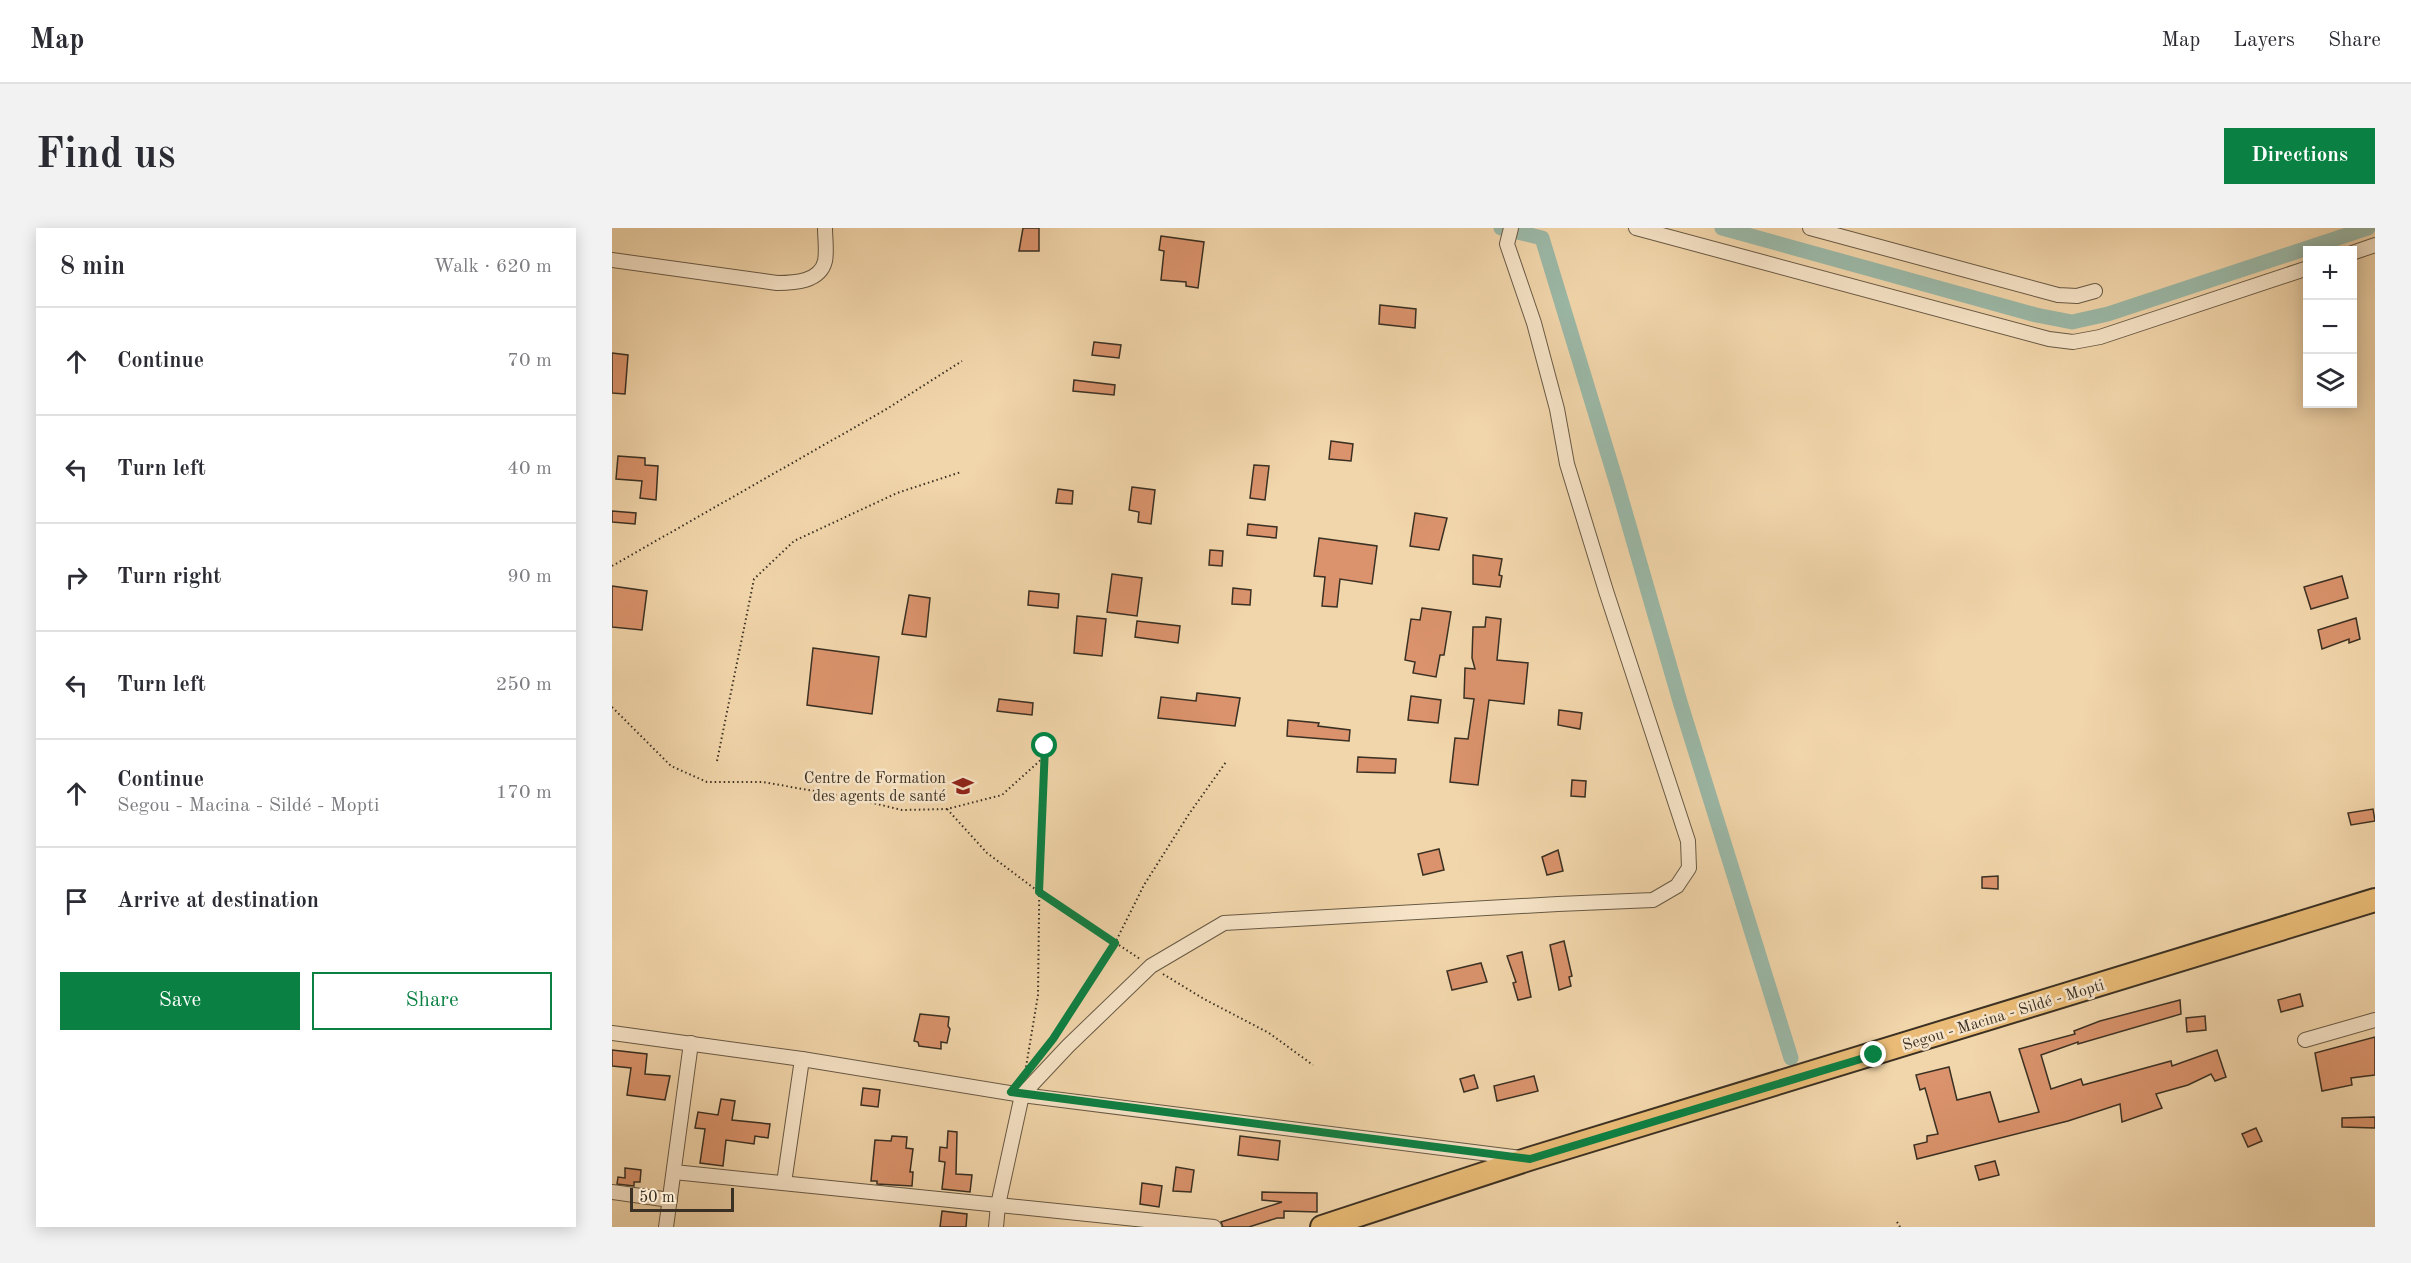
<!DOCTYPE html>
<html lang="en">
<head>
<meta charset="utf-8">
<style>
  body { margin:0; font-family:"Old Standard TT",serif; background:#f2f2f3; color:#2b2b33 }
  .controls { position:absolute; right:18px; top:18px; display:grid; overflow:hidden; border-radius:0px; box-shadow:0 3px 15px #0003 }
  .controls button { width:54px; height:54px; display:grid; place-items:center; padding:0; border:0; border-bottom:2px solid #e1e1e2; background:#fff; color:#2b2b33; font:30px sans-serif }
  .scale { position:absolute; left:18px; bottom:15px; width:104px; box-sizing:border-box; padding-left:6px; border:3px solid #3a3023; border-top:0; font-size:16px; line-height:21px; white-space:nowrap; color:#3a3023; -webkit-text-stroke:4px #f7e4c8; paint-order:stroke }
  .stop { position:absolute; width:18px; height:18px; margin:-14px; border:4px solid #0b8043; border-radius:50%; background:#fff }
  .stop.end { background:#0b8043; border-color:#fff; box-shadow:0 2px 6px #0008 }
  .list { margin:0; padding:0; list-style:none }
  h2 { display:flex; justify-content:space-between; align-items:center; height:78px; margin:0; padding:0 24px; font-size:26px }
  h2 small { font-size:20px; font-weight:400; color:#7c7c81 }
  .list li { display:grid; grid-template-columns:39px 1fr auto; gap:18px; align-items:center; box-sizing:border-box; height:108px; padding:0 24px; border-top:2px solid #e1e1e2 }
  .list b { display:block; font-size:22px; white-space:nowrap }
  .list p { margin:0; font-size:20px; white-space:nowrap; color:#7c7c81 }
  .list em { font-size:20px; font-style:normal; color:#7c7c81 }
  .actions { display:flex; gap:12px; padding:18px 24px }
  .actions a { flex:1; padding:14px 0; border:2px solid #0b8043; border-radius:0px; text-align:center; font-size:21px; color:#0b8043 }
  .actions .main { background:#0b8043; color:#fff }
  .icon { flex:none; width:33px; height:33px; fill:none; stroke:currentColor; stroke-width:2; stroke-linecap:round; stroke-linejoin:round }
  .map { position:relative; flex:none; width:1763px; height:999px; overflow:hidden; border-radius:0px }
  header { display:flex; align-items:center; gap:36px; box-sizing:border-box; height:84px; padding:0 30px; background:#fff; border-bottom:2px solid #e1e1e2 }
  header strong { font-size:28px }
  nav { display:flex; gap:33px; margin-inline-start:auto; font-size:21px }
  .intro { display:flex; align-items:center; justify-content:space-between; box-sizing:border-box; height:144px; padding:0 36px }
  h1 { margin:0; font-size:42px }
  .button { padding:15px 27px; border-radius:0px; background:#0b8043; color:#fff; font-size:21px; font-weight:700 }
  main { display:flex; gap:36px; padding:0 36px }
  aside { flex:1; background:#fff; border-radius:0px; box-shadow:0 3px 15px #0003 }
  .map>svg:first-child { display:block }
  .lines { fill:none; stroke-linecap:round; stroke-linejoin:round }
  .canal { stroke:#9bb9a8; stroke-width:15 }
  .building { fill:#da936c; stroke:#3a3023; stroke-width:1.5 }
  .minor-casing { stroke:#685a45; stroke-width:16 }
  .primary-casing { stroke:#3a3023; stroke-width:26 }
  .path { stroke:#3a3023; stroke-width:2; stroke-dasharray:1.5 3; stroke-linecap:butt }
  .minor { stroke:#f7e4c8; stroke-width:14 }
  .primary { stroke:#e9bb76; stroke-width:22 }
  .route { stroke:#0b8043; stroke-width:8 }
  .labels { text-anchor:middle; stroke-width:5; stroke-linejoin:round; paint-order:stroke }
  .poi-label { font-size:16px; fill:#3a3023; stroke:#f7e4c8; text-anchor:end }
  .street-label { font-size:16px; fill:#3a3023; stroke:#f7e4c8 }
</style>
</head>
<body>
<header>
<strong>Map</strong>
<nav><a>Map</a><a>Layers</a><a>Share</a></nav>
</header>
<div class="intro"><h1>Find us</h1><a class="button">Directions</a></div>
<main>
<aside>
<h2>8 min<small>Walk · 620 m</small></h2>
<ul class="list">
<li><svg class="icon" aria-label="ahead" viewBox="0 0 24 24"><path d="M12 20V5M6 11l6-6 6 6"/></svg><div><b>Continue</b></div><em>70 m</em></li>
<li><svg class="icon" aria-label="left" viewBox="0 0 24 24"><path d="M17 20v-9H6M10 6l-5 5 5 5"/></svg><div><b>Turn left</b></div><em>40 m</em></li>
<li><svg class="icon" aria-label="right" viewBox="0 0 24 24"><path d="M7 20v-9h11M14 6l5 5-5 5"/></svg><div><b>Turn right</b></div><em>90 m</em></li>
<li><svg class="icon" aria-label="left" viewBox="0 0 24 24"><path d="M17 20v-9H6M10 6l-5 5 5 5"/></svg><div><b>Turn left</b></div><em>250 m</em></li>
<li><svg class="icon" aria-label="ahead" viewBox="0 0 24 24"><path d="M12 20V5M6 11l6-6 6 6"/></svg><div><b>Continue</b><p>Segou - Macina - Sildé - Mopti</p></div><em>170 m</em></li>
<li><svg class="icon" aria-label="arrive" viewBox="0 0 24 24"><path d="M6 21V4h12l-3 4 3 4H6"/></svg><div><b>Arrive at destination</b></div></li>
</ul>
<div class="actions"><a class="main">Save</a><a>Share</a></div>
</aside>
<div class="map">
<svg width="1763" height="999" viewBox="0 0 1763 999">
  <rect width="100%" height="100%" fill="#f2d6ab"/>
  <filter id="stains"><feTurbulence type="fractalNoise" baseFrequency=".00333" numOctaves="4"/><feColorMatrix values="0 0 0 0 .2 0 0 0 0 .09 0 0 0 0 .02 0 0 0 .5 -.17"/></filter>
  <radialGradient id="worn" r=".72"><stop offset=".6" stop-color="#630" stop-opacity="0"/><stop offset="1" stop-color="#630" stop-opacity=".3"/></radialGradient>
  <g class="lines">
    <g class="canal">
      <polyline points="889,0 930,10 1005,256 1069,477 1179,830"/>
      <polyline points="1110,0 1424,87 1460,94 1496,86 1756,0"/>
    </g>
  </g>
  <g class="building">
    <polygon points="411,0 427,0 427,23 407,23"/>
    <polygon points="549,8 592,14 586,60 574,58 574,54 549,52 552,23 547,22"/>
    <polygon points="768,77 804,81 803,100 767,96"/>
    <polygon points="482,114 509,117 507,130 480,127"/>
    <polygon points="0,125 16,127 13,166 0,165"/>
    <polygon points="462,152 503,157 502,167 461,163"/>
    <polygon points="719,213 741,216 739,233 717,231"/>
    <polygon points="6,228 33,230 33,237 46,238 44,272 28,270 30,253 4,251"/>
    <polygon points="642,237 657,238 653,272 638,270"/>
    <polygon points="520,259 543,262 539,296 526,294 527,284 517,282"/>
    <polygon points="446,261 461,263 460,276 444,275"/>
    <polygon points="0,283 24,285 23,296 0,294"/>
    <polygon points="803,285 835,290 827,322 798,318"/>
    <polygon points="636,296 665,299 664,310 635,307"/>
    <polygon points="707,310 765,318 760,356 728,351 725,379 710,378 713,349 702,348"/>
    <polygon points="598,322 611,323 610,338 597,337"/>
    <polygon points="861,327 890,331 887,347 890,348 888,359 861,356"/>
    <polygon points="500,346 530,350 525,388 495,384"/>
    <polygon points="1730,348 1736,370 1699,381 1692,359"/>
    <polygon points="0,358 35,363 30,402 0,399"/>
    <polygon points="621,360 639,362 638,377 620,376"/>
    <polygon points="417,363 447,366 446,380 416,377"/>
    <polygon points="297,367 318,370 314,409 290,406"/>
    <polygon points="810,380 839,384 832,427 828,427 824,449 801,445 803,434 793,432 799,391 808,392"/>
    <polygon points="465,388 494,391 490,428 462,425"/>
    <polygon points="874,389 889,391 885,432 916,435 912,476 877,472 866,557 838,554 843,510 856,511 862,471 852,470 853,440 863,441 860,430 861,399 873,399"/>
    <polygon points="1744,390 1748,411 1737,415 1737,411 1710,421 1706,402"/>
    <polygon points="525,393 568,398 566,415 523,409"/>
    <polygon points="201,420 267,429 260,486 195,477"/>
    <polygon points="585,465 628,470 623,498 546,490 549,469 584,473"/>
    <polygon points="799,468 829,472 826,495 796,492"/>
    <polygon points="387,471 421,475 420,487 385,483"/>
    <polygon points="947,482 970,485 968,501 946,497"/>
    <polygon points="676,492 707,495 706,498 738,502 737,513 675,508"/>
    <polygon points="746,529 784,531 783,545 745,544"/>
    <polygon points="960,552 974,553 973,569 959,568"/>
    <polygon points="1761,581 1763,593 1739,597 1736,585"/>
    <polygon points="827,621 832,642 811,647 806,626"/>
    <polygon points="946,622 951,643 935,647 930,629"/>
    <polygon points="1386,648 1386,661 1370,660 1370,649"/>
    <polygon points="952,713 960,748 957,749 959,758 947,762 938,717"/>
    <polygon points="910,724 919,769 906,772 901,755 904,754 895,728"/>
    <polygon points="869,735 875,754 840,762 835,743"/>
    <polygon points="1688,766 1691,778 1669,784 1666,772"/>
    <polygon points="1568,772 1569,786 1466,816 1466,814 1429,827 1439,861 1469,851 1471,857 1559,833 1560,838 1605,822 1614,849 1603,853 1599,846 1576,857 1544,866 1550,880 1510,894 1508,876 1456,893 1305,931 1302,917 1315,914 1315,908 1326,906 1313,860 1308,862 1304,847 1337,839 1345,872 1378,864 1387,894 1427,884 1407,821 1463,806 1462,803 1488,793"/>
    <polygon points="308,786 337,789 336,798 338,801 335,815 329,814 329,821 307,818 306,814 302,813"/>
    <polygon points="1593,788 1594,802 1575,804 1574,790"/>
    <polygon points="1763,809 1763,847 1739,850 1740,857 1710,863 1703,825"/>
    <polygon points="0,822 35,826 33,846 58,848 53,872 15,867 19,840 0,838"/>
    <polygon points="862,847 866,860 852,864 848,851"/>
    <polygon points="922,848 926,863 885,873 882,858"/>
    <polygon points="251,860 268,862 266,879 249,877"/>
    <polygon points="109,871 123,873 120,892 158,896 156,910 143,908 142,916 114,912 111,938 88,935 93,901 83,900 86,884 106,887"/>
    <polygon points="1763,889 1763,900 1730,899 1730,890"/>
    <polygon points="1644,900 1650,913 1636,919 1630,906"/>
    <polygon points="336,903 345,904 344,946 360,947 358,964 330,961 333,934 327,933 328,919 335,920"/>
    <polygon points="280,908 295,909 294,920 301,921 298,944 301,944 300,958 265,956 265,953 259,953 263,912 279,913"/>
    <polygon points="628,908 668,913 666,932 626,927"/>
    <polygon points="1383,933 1387,947 1367,952 1363,938"/>
    <polygon points="564,939 582,942 579,964 561,963"/>
    <polygon points="13,940 29,942 28,954 22,954 22,958 5,956 6,949 13,950"/>
    <polygon points="530,955 550,958 547,979 528,976"/>
    <polygon points="650,964 705,965 705,984 672,983 672,990 665,990 637,999 611,999 609,994 670,974 650,972"/>
    <polygon points="330,983 355,986 354,999 328,999"/>
  </g>
  <g class="lines">
    <defs>
      <g id="minor">
        <polyline points="1024,0 1437,111 1461,114 1488,109 1696,40"/>
        <polyline points="1198,0 1446,67 1465,68 1483,63"/>
        <polyline points="1740,25 1763,17"/>
        <path d="M0,32l165,23c17,0 43,-1 48,-22 2,-10 0,-23 0,-33"/>
        <polyline points="0,805 190,831 410,867 909,930"/>
        <polyline points="1693,812 1763,792"/>
        <polyline points="62,944 602,999"/>
        <polyline points="172,955 190,831"/>
        <polyline points="0,964 58,972"/>
        <polyline points="54,999 79,815"/>
        <polyline points="384,999 386,977 410,867 456,818 539,738 612,695 946,676 1041,672 1065,658 1077,640 1076,613 994,363 955,236 945,181 922,95 895,16 899,0"/>
      </g>
      <polyline id="primary" points="710,999 917,931 1763,672"/>
    </defs>
    <use href="#minor" class="minor-casing"/>
    <use href="#primary" class="primary-casing"/>
    <g class="path">
      <polyline points="0,338 273,182 350,133"/>
      <polyline points="0,479 59,538 95,554 151,554 236,569 290,582 335,581 390,567 433,528"/>
      <polyline points="105,533 142,351 182,313 285,265 349,244"/>
      <polyline points="335,581 375,625 427,664 528,731"/>
      <polyline points="551,746 592,771 657,805 701,837"/>
      <polyline points="436,818 503,715 532,657 577,586 614,534"/>
      <polyline points="414,839 426,767 428,606 433,518"/>
      <polyline points="1285,994 1288,999"/>
    </g>
    <use href="#minor" class="minor"/>
    <use href="#primary" class="primary"/>
  </g>
  <g class="lines">
    <polyline class="route" points="433,518 427,664 503,715 441,811 399,864 918,931 1262,827"/>
  </g>
  <defs>
    <symbol id="school-bare" viewBox="-9 -9 18 18"><path d="M0-5L7-2L0 1L-7-2ZM-4 1L0 2.5L4 1V4Q0 6-4 4Z" fill="#8f2418" stroke="#f7e4c8" stroke-width="2.5" paint-order="stroke"/></symbol>
  </defs>
  <g fill-rule="evenodd">
    <use href="#school-bare" x="336" y="543" width="30" height="30"/>
  </g>
  <g class="labels">
    <g class="poi-label">
      <text x="334" y="555">Centre de Formation<tspan x="334" dy="18">des agents de santé</tspan></text>
    </g>
    <g class="street-label">
      <text transform="translate(1391 786) rotate(-17)" y="6">Segou - Macina - Sildé - Mopti</text>
    </g>
  </g>
  <rect width="100%" height="100%" filter="url(#stains)"/>
  <rect width="100%" height="100%" fill="url(#worn)"/>
</svg>
<div class="controls">
<button>+</button>
<button>−</button>
<button><svg class="icon" aria-label="layers" viewBox="0 0 24 24"><path d="M12 4l9 5-9 5-9-5zM3 14l9 5 9-5"/></svg></button>
</div>
<div class="scale">50 m</div>
<div class="stop" style="left:433px;top:518px"></div>
<div class="stop end" style="left:1262px;top:827px"></div>
</div>
</main>
</body>
</html>
